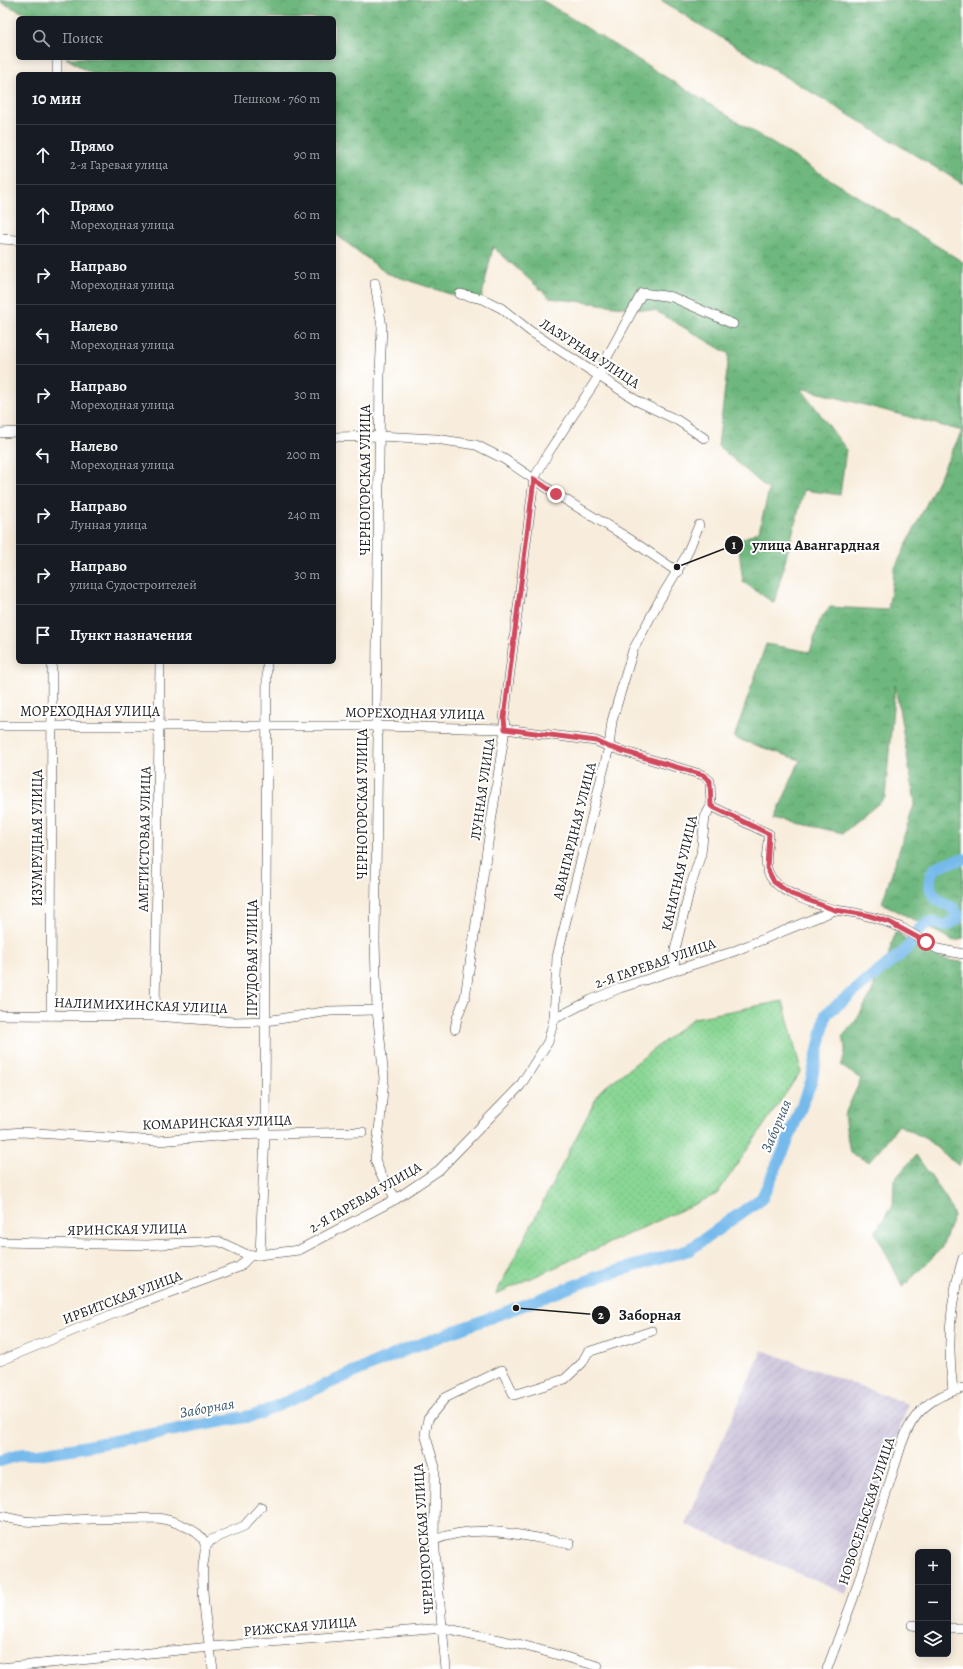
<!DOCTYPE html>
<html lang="ru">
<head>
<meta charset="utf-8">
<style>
  body { margin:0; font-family:Alegreya,serif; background:#20242c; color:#f1f3f6 }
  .controls { position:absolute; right:12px; bottom:12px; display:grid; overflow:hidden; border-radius:6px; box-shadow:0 2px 10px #0003 }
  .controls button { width:36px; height:36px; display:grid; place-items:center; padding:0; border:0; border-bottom:1px solid #363941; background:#171b24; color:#f1f3f6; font:20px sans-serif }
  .stop { position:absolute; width:12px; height:12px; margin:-9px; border:3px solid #d1495b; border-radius:50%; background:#fff }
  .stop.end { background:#d1495b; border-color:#fff; box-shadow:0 1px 4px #0008 }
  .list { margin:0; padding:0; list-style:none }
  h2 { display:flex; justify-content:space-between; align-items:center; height:52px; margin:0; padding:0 16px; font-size:17px }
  h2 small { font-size:13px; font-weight:400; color:#9ea1a6 }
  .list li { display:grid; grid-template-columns:26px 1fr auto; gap:12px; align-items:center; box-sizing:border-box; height:60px; padding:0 16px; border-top:1px solid #363941 }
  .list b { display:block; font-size:15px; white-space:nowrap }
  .list p { margin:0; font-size:13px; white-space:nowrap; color:#9ea1a6 }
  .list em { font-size:13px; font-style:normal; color:#9ea1a6 }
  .icon { flex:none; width:22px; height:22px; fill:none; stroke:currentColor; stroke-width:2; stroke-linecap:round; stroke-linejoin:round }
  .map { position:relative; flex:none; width:963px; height:1669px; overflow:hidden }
  .search { position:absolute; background:#171b24; box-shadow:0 2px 10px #0003; left:16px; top:16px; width:320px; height:44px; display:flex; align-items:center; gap:10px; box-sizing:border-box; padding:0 14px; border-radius:6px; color:#9ea1a6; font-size:15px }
  .panel { position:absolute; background:#171b24; box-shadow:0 2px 10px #0003; left:16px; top:72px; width:320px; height:592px; border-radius:6px }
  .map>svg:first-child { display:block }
  .industrial { fill:url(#industrial-furrows) }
  .grass { fill:url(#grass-dots); stroke:#527958 }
  .forest { fill:url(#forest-crowns); stroke:#456a4d }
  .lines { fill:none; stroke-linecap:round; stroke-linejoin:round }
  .river { stroke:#76baec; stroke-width:12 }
  .minor-casing { stroke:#3d3b39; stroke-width:10 }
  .minor { stroke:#fff; stroke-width:9 }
  .route { stroke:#d1495b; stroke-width:5 }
  .labels { text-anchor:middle; stroke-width:4; stroke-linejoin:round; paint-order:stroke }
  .street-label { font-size:14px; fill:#1c1c1c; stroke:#fff }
  .water-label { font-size:15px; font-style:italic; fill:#405b6f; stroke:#fff }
  .leader { fill:none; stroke:#1c1c1c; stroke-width:1.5 }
  .callout-dot { fill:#1c1c1c; stroke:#fff; stroke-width:1.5 }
  .mark-label { font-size:12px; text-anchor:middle; font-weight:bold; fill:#fff }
  .callout-label { font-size:15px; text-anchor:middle; font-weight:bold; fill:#1c1c1c; stroke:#fff; stroke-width:4; stroke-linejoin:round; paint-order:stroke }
</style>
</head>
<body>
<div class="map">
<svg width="963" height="1669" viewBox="0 0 963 1669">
  <defs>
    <pattern id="industrial-furrows" width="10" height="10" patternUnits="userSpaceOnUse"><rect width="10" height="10" fill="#c8bfd8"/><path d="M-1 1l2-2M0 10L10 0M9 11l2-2" fill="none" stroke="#aba4b9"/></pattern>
    <pattern id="grass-dots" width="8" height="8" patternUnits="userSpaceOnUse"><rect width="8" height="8" fill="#89d694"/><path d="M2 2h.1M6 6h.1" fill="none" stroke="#76b77f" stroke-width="1.8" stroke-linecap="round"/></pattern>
    <pattern id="forest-crowns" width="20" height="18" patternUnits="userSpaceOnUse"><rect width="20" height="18" fill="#6eb77e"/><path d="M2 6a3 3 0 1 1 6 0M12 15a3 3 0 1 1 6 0" fill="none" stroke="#5a9466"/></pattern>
  </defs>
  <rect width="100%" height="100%" fill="#fff"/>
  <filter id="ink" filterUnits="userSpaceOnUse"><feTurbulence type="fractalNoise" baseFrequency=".025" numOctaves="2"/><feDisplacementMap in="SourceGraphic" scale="8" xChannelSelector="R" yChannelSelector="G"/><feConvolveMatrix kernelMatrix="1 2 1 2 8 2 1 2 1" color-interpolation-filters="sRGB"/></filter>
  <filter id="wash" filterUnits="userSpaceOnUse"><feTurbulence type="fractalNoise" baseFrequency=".012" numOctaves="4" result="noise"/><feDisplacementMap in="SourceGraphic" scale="16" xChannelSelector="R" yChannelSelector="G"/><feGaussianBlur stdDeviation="0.9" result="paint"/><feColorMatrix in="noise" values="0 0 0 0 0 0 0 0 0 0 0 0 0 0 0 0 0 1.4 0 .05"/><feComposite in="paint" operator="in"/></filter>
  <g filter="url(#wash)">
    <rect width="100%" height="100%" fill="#f8eddc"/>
    <polygon class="industrial" points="762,1350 908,1404 846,1594 685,1524"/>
    <polygon class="grass" points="783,1001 801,1071 717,1194 496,1294 600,1091 694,1018"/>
    <g class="forest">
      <polygon points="0,0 542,0 963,262 963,939 954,941 882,903 915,802 895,685 885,798 843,833 775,818 800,760 734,738 766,644 810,652 820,620 830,607 888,610 894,570 962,431 801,388 846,449 840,495 804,490 774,603 743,582 738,541 759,531 769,490 718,446 729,354 656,311 550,298 493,247 480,304 386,273 334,233 334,74 92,74 66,58 334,58 334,18 35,18 0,2"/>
      <polygon points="661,0 963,0 963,184 697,23"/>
      <path d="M895,933h3c20,15 40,28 65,29v194l-4,10 -33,-27 -27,-14 -30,37 -19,-9 -6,-37 17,-37 -20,-13c4,-12 6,-17 1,-29l15,-18 14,-25 9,-27 8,-10z"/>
      <polygon points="916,1155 946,1198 954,1216 941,1249 903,1287 875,1232 893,1205 894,1180"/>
    </g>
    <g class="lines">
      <g class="river">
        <path d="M919,930c11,-13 14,-5 28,-5l10,-6 1,-3c-4,-11 -14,-11 -21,-17 -9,-9 -10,-23 -1,-31 6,-5 20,-7 27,-9"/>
        <polyline points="0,1461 23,1454 38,1454 71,1449 256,1415 410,1348 516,1308 594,1278 689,1250 762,1198 786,1145 811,1082 826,1014 906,950 912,941"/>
      </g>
    </g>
  </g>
  <g filter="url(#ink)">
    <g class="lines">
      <defs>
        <g id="minor">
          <polyline points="57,58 57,74"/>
          <polyline points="0,239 18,240"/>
          <polyline points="375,283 382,327 380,374 376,726 378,737 375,941 377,1010 384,1078 380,1122 375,1159 380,1173 396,1199"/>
          <polyline points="460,294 483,299 501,308 530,331 639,402 677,420 704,438"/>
          <polyline points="0,433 18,432"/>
          <polyline points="334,437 379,436 436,439 476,445 504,459 556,494 628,538 678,572"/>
          <polyline points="0,726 376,726 505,729 596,741 609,747 703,775 710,781 711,806"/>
          <path d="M711,806l58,28c-1,10 -4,24 -2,34 5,25 48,35 68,42"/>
          <polyline points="674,971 675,950 690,888 701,854 705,817 711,806"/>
          <polyline points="0,1015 155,1016 234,1022 266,1021 330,1011 377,1010"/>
          <polyline points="51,1015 52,662"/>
          <polyline points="155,1016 160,662"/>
          <polyline points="554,1019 591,1000 620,988 732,952 835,910 856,913 879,919 902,928 938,949 963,954"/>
          <polyline points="455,1029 457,1018 465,997 505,729 504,719 534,479 548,453 599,376 605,361 642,293 672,297 733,324"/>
          <polyline points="0,1134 22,1132 158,1141 231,1135 363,1132"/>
          <polyline points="0,1242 147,1245 218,1241 250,1256"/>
          <polyline points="260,1255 265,1133 267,662"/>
          <polyline points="250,1256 299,1250 396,1199 439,1170 520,1086 548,1042 554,1019 557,957 609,747 612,721 633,650 659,601 686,556 699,525"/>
          <polyline points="0,1361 120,1311 239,1267 250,1256"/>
          <path d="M953,1390c-6,-43 -3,-90 10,-132"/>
          <path d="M0,1516l23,5 17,1 51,-3 67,-1c13,2 40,11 46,23 3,7 0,16 -1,24 -2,34 5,70 10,104"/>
          <path d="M434,1540c47,-18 89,-4 136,4"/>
          <polyline points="205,1548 211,1540 244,1526 261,1507"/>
          <polyline points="912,1625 918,1626"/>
          <polyline points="948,1628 963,1628"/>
          <polyline points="0,1668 210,1647 444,1628 522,1645 598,1666"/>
          <polyline points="446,1669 434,1540 435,1467 425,1434 428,1419 445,1398 502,1370 514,1395 565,1379 582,1363 588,1352 652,1331"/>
          <path d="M827,1669l26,-70 49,-156c11,-32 29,-46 61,-55"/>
        </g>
      </defs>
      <use href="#minor" class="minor-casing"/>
      <use href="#minor" class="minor"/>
    </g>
  </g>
  <g class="lines" filter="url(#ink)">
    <polyline class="route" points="556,494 534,479 504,718 505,729 596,741 609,747 703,775 710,781 711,806 769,834 767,868 774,882 791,894 835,910 867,915 889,922 926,942"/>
  </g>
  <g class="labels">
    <g class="street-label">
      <text transform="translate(590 353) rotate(33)" y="5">ЛАЗУРНАЯ УЛИЦА</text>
      <text transform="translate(365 480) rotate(-90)" y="5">ЧЕРНОГОРСКАЯ УЛИЦА</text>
      <text x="90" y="716">МОРЕХОДНАЯ УЛИЦА</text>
      <text transform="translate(415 713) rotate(1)" y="5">МОРЕХОДНАЯ УЛИЦА</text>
      <text transform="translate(482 789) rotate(-82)" y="5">ЛУННАЯ УЛИЦА</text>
      <text transform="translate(362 804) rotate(-90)" y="5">ЧЕРНОГОРСКАЯ УЛИЦА</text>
      <text transform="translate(574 831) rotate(-76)" y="5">АВАНГАРДНАЯ УЛИЦА</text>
      <text transform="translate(37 838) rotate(-90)" y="5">ИЗУМРУДНАЯ УЛИЦА</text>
      <text transform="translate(144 839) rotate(-89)" y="5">АМЕТИСТОВАЯ УЛИЦА</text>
      <text transform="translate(679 873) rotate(-77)" y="5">КАНАТНАЯ УЛИЦА</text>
      <text transform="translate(252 958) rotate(-90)" y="5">ПРУДОВАЯ УЛИЦА</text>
      <text transform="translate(655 963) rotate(-19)" y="5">2-Я ГАРЕВАЯ УЛИЦА</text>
      <text transform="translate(141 1005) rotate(2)" y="5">НАЛИМИХИНСКАЯ УЛИЦА</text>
      <text transform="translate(217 1122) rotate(-2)" y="5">КОМАРИНСКАЯ УЛИЦА</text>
      <text transform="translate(365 1197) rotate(-30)" y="5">2-Я ГАРЕВАЯ УЛИЦА</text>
      <text transform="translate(127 1229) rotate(-1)" y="5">ЯРИНСКАЯ УЛИЦА</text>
      <text transform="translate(122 1297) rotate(-21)" y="5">ИРБИТСКАЯ УЛИЦА</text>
      <text transform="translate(866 1511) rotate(-72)" y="5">НОВОСЕЛЬСКАЯ УЛИЦА</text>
      <text transform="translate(423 1539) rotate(-94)" y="5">ЧЕРНОГОРСКАЯ УЛИЦА</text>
      <text transform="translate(300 1626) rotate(-5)" y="5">РИЖСКАЯ УЛИЦА</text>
    </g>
    <g class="water-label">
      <text transform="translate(776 1126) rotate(-67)" y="5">Заборная</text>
      <text transform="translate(207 1408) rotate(-10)" y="5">Заборная</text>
    </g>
  </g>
  <path class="leader" d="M677 567L734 545M516 1308L601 1315"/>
  <g class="callout-dot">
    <circle cx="677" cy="567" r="4"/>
    <circle cx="516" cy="1308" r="4"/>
    <circle cx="734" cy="545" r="10"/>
    <circle cx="601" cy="1315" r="10"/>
  </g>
  <g class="mark-label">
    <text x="734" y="549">1</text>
    <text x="601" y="1319">2</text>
  </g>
  <g class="callout-label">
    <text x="816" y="550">улица Авангардная</text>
    <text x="650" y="1320">Заборная</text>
  </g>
</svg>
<div class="controls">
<button>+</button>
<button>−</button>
<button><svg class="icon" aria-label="layers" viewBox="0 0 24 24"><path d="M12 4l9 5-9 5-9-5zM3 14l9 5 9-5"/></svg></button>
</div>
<div class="stop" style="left:926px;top:942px"></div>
<div class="stop end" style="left:556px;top:494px"></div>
<div class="search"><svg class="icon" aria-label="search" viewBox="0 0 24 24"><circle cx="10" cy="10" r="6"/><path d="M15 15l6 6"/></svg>Поиск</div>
<section class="panel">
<h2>10 мин<small>Пешком · 760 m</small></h2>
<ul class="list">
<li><svg class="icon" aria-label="ahead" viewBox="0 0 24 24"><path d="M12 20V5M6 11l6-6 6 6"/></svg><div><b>Прямо</b><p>2-я Гаревая улица</p></div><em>90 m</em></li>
<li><svg class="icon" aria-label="ahead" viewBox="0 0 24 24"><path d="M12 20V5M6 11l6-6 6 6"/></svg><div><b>Прямо</b><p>Мореходная улица</p></div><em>60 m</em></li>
<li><svg class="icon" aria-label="right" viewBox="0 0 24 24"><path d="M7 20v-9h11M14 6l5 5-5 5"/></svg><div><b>Направо</b><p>Мореходная улица</p></div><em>50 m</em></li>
<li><svg class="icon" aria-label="left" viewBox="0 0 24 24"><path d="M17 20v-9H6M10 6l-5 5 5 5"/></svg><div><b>Налево</b><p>Мореходная улица</p></div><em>60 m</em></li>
<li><svg class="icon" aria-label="right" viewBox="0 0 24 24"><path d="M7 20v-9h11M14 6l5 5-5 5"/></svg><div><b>Направо</b><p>Мореходная улица</p></div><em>30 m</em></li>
<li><svg class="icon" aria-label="left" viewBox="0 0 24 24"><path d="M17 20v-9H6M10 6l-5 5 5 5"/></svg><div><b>Налево</b><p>Мореходная улица</p></div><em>200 m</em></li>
<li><svg class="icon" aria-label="right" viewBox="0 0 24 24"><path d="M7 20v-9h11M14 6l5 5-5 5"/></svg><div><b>Направо</b><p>Лунная улица</p></div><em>240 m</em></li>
<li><svg class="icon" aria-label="right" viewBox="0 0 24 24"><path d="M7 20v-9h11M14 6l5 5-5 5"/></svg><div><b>Направо</b><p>улица Судостроителей</p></div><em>30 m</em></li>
<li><svg class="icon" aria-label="arrive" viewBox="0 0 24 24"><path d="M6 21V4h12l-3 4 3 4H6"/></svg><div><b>Пункт назначения</b></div></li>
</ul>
</section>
</div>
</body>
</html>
